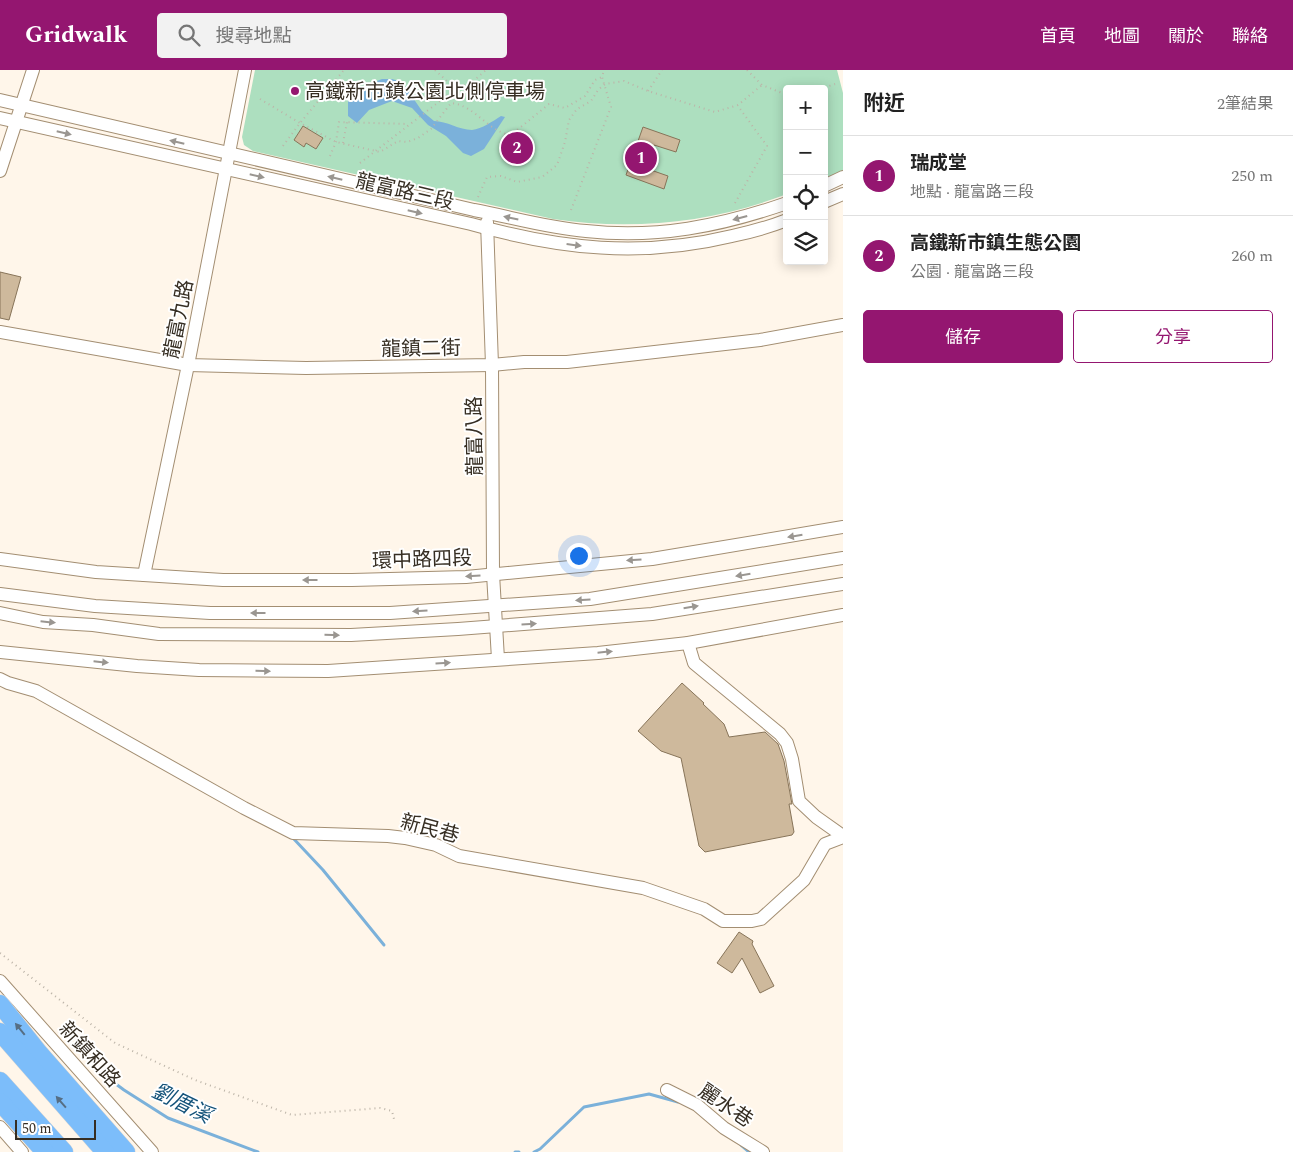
<!DOCTYPE html>
<html lang="zh-TW">
<head>
<meta charset="utf-8">
<style>
  body { margin:0; font-family:Spectral,"Noto Sans TC",serif; background:#f2f2f2; color:#222 }
  .controls { position:absolute; right:15px; top:15px; display:grid; overflow:hidden; border-radius:5px; box-shadow:0 2px 12px #0003 }
  .controls button { width:45px; height:45px; display:grid; place-items:center; padding:0; border:0; border-bottom:1px solid #e0e0e0; background:#fff; color:#222; font:25px sans-serif }
  .scale { position:absolute; left:15px; bottom:12px; width:81px; box-sizing:border-box; padding-left:5px; border:2px solid #362e23; border-top:0; font-size:14px; line-height:18px; white-space:nowrap; color:#362e23; -webkit-text-stroke:4px #fff; paint-order:stroke }
  .you { position:absolute; left:578px; top:485px; width:18px; height:18px; margin:-12px; border:4px solid #fff; border-radius:50%; background:#1a73e8; box-shadow:0 0 0 8px #1a73e833 }
  .badge { display:grid; place-items:center; width:32px; height:32px; border-radius:50%; background:#941670; color:#fff; font-size:16px; font-weight:700 }
  .pin { position:absolute; translate:-50% -50%; border:2px solid #fff; box-shadow:0 1px 5px #0006 }
  .list { margin:0; padding:0; list-style:none }
  h2 { display:flex; justify-content:space-between; align-items:center; height:65px; margin:0; padding:0 20px; font-size:21px }
  h2 small { font-size:16px; font-weight:400; color:#767676 }
  .list li { display:grid; grid-template-columns:32px 1fr auto; gap:15px; align-items:center; box-sizing:border-box; height:80px; padding:0 20px; border-top:1px solid #e0e0e0 }
  .list b { display:block; font-size:19px; white-space:nowrap }
  .list p { margin:0; font-size:16px; white-space:nowrap; color:#767676 }
  .list em { font-size:16px; font-style:normal; color:#767676 }
  .actions { display:flex; gap:10px; padding:15px 20px }
  .actions a { flex:1; padding:11px 0; border:1px solid #941670; border-radius:5px; text-align:center; font-size:18px; color:#941670 }
  .actions .main { background:#941670; color:#fff }
  .icon { flex:none; width:28px; height:28px; fill:none; stroke:currentColor; stroke-width:2; stroke-linecap:round; stroke-linejoin:round }
  .map { position:relative; flex:none; width:843px; height:1082px; overflow:hidden }
  header { display:flex; align-items:center; gap:30px; box-sizing:border-box; height:70px; padding:0 25px; background:#941670; color:#fff }
  header strong { font-size:24px }
  nav { display:flex; gap:28px; margin-inline-start:auto; font-size:18px }
  .search { width:350px; height:45px; background:#f2f2f2; display:flex; align-items:center; gap:12px; box-sizing:border-box; padding:0 18px; border-radius:5px; color:#767676; font-size:19px }
  main { display:flex }
  aside { flex:1; background:#fff }
  .map>svg:first-child { display:block }
  .green { fill:#addfbf }
  .water { fill:#7bb1da }
  .lines { fill:none; stroke-linecap:round; stroke-linejoin:round }
  .stream { stroke:#7bb1da; stroke-width:3 }
  .building { fill:#ceb99c; stroke:#877459 }
  .minor-casing { stroke:#a38e72; stroke-width:14 }
  .highway-casing { stroke:#d7d5d3; stroke-width:19 }
  .path { stroke:#bcb4a8; stroke-width:2; stroke-dasharray:1 4; stroke-linecap:butt }
  .minor { stroke:#fff; stroke-width:12 }
  .highway { stroke:#7cbdfa; stroke-width:18 }
  .oneway { fill:#9a9691 }
  .oneway2 { fill:#566e84 }
  .poi-dot { fill:#941670; stroke:#fff; stroke-width:2 }
  .labels { text-anchor:middle; stroke-width:4; stroke-linejoin:round; paint-order:stroke }
  .poi-label { font-size:20px; fill:#362e23; stroke:#fff; text-anchor:start }
  .street-label { font-size:20px; fill:#362e23; stroke:#fff }
  .water-label { font-size:21px; font-style:italic; fill:#14537a; stroke:#fff }
</style>
</head>
<body>
<header>
<strong>Gridwalk</strong>
<div class="search"><svg class="icon" aria-label="search" viewBox="0 0 24 24"><circle cx="10" cy="10" r="6"/><path d="M15 15l6 6"/></svg>搜尋地點</div>
<nav><a>首頁</a><a>地圖</a><a>關於</a><a>聯絡</a></nav>
</header>
<main>
<div class="map">
<svg width="843" height="1082" viewBox="0 0 843 1082">
  <rect width="100%" height="100%" fill="#fff6ea"/>
  <path class="green" d="M255,0h582l6,23v79l-19,7v-90h-37v105c-75,29 -155,37 -234,25l-300,-68 -9,-6 -2,-8z"/>
  <path class="water" d="M382,9h10l10,3 20,29 12,10c13,0 25,9 38,9 10,-1 21,-9 29,-14l4,1 -21,32 -13,7 -8,-3 -17,-17 -18,-11 -16,-17 -20,-7 -23,9 -12,13 -9,-7v-16l16,-14z"/>
  <g class="lines">
    <g class="stream">
      <polyline points="292,767 323,800 384,875"/>
      <polyline points="97,1000 124,1020 168,1048 258,1082"/>
      <polyline points="741,1075 749,1082"/>
      <polyline points="515,1082 519,1082"/>
      <polyline points="534,1082 540,1079 584,1037 649,1024 678,1032"/>
    </g>
  </g>
  <g class="building">
    <polygon points="303,56 323,68 316,79 306,73 304,77 294,70"/>
    <polygon points="643,57 680,70 676,82 654,75 645,98 668,106 664,119 626,105"/>
    <polygon points="0,202 21,207 9,250 0,248"/>
    <polygon points="682,613 704,633 703,634 724,654 729,667 765,662 778,674 784,691 792,734 789,734 794,762 792,765 705,782 699,776 681,688 661,681 638,661"/>
    <polygon points="739,862 753,871 752,874 774,916 760,923 742,888 732,903 717,893"/>
  </g>
  <g class="lines">
    <defs>
      <g id="minor">
        <path d="M0,30l474,110c37,7 74,18 112,21 70,8 135,-5 201,-28"/>
        <path d="M0,48l471,106c89,25 170,34 261,12 19,-4 37,-9 55,-16"/>
        <polyline points="0,101 33,0"/>
        <polyline points="824,116 843,107"/>
        <polyline points="824,132 843,124"/>
        <polyline points="487,152 492,295 493,504 498,589"/>
        <polyline points="0,262 188,295 306,298 492,295 524,292 567,292 760,270 843,255"/>
        <polyline points="0,489 96,502 223,510 352,510 466,507 652,489 843,457"/>
        <polyline points="144,505 188,295 245,0"/>
        <polyline points="0,524 95,536 210,543 390,543 590,529 843,488"/>
        <polyline points="0,543 43,552 93,555 159,564 351,565 458,559 652,544 843,514"/>
        <polyline points="688,573 694,593 780,664 787,673 792,689 799,731 816,747 843,766"/>
        <polyline points="0,582 137,596 199,600 328,601 598,583 688,573 843,545"/>
        <polyline points="0,609 8,613 36,621 244,738 293,763 388,766 405,768 436,775 459,786 643,818 704,839 723,851 752,851 761,849 804,810 825,774 843,767"/>
        <polyline points="0,911 152,1082"/>
        <polyline points="667,1020 697,1035 724,1058 763,1082"/>
        <polyline points="0,1057 22,1082"/>
      </g>
      <g id="highway">
        <polyline points="0,934 39,983 126,1082"/>
        <polyline points="0,962 105,1082"/>
        <polyline points="0,1011 64,1082"/>
        <polyline points="0,1032 45,1082"/>
      </g>
    </defs>
    <use href="#minor" class="minor-casing"/>
    <use href="#highway" class="highway-casing"/>
    <g class="path">
      <polyline points="435,0 448,12 458,17 471,13 486,0"/>
      <polyline points="747,0 762,15 787,25"/>
      <polyline points="820,19 835,14"/>
      <polyline points="648,21 662,0"/>
      <path d="M260,29l40,24 36,19 44,10 18,-11 9,1 11,-4 13,-9 20,-26c24,2 37,29 60,32l38,-31 16,4 20,-12 10,-16 7,-3"/>
      <polyline points="343,73 347,52"/>
      <polyline points="283,76 300,53 344,0"/>
      <polyline points="330,86 336,72 339,52 408,54"/>
      <polyline points="360,93 458,17"/>
      <polyline points="478,127 487,107 501,106 517,112 542,107 557,95 565,72 569,50 577,39 591,31 598,20 605,14 624,11 648,21 715,42 738,35 762,15"/>
      <polyline points="735,133 767,76 738,36"/>
      <polyline points="571,140 611,37 602,7 604,0"/>
      <polyline points="0,883 115,973 195,1010 292,1045 380,1038 392,1041 394,1049"/>
    </g>
    <use href="#minor" class="minor"/>
    <use href="#highway" class="highway"/>
  </g>
  <defs><path id="oneway-solid" d="M-6-.8H1V-3.2L6.5 0L1 3.2V.8H-6Z" transform="scale(1.25)"/></defs>
  <g class="oneway">
    <use href="#oneway-solid" transform="translate(64 63) rotate(13)"/>
    <use href="#oneway-solid" transform="translate(177 72) rotate(-167)"/>
    <use href="#oneway-solid" transform="translate(257 106) rotate(13)"/>
    <use href="#oneway-solid" transform="translate(335 108) rotate(-167)"/>
    <use href="#oneway-solid" transform="translate(415 142) rotate(13)"/>
    <use href="#oneway-solid" transform="translate(511 148) rotate(-168)"/>
    <use href="#oneway-solid" transform="translate(740 148) rotate(165)"/>
    <use href="#oneway-solid" transform="translate(574 175) rotate(7)"/>
    <use href="#oneway-solid" transform="translate(795 466) rotate(171)"/>
    <use href="#oneway-solid" transform="translate(634 490) rotate(176)"/>
    <use href="#oneway-solid" transform="translate(743 505) rotate(171)"/>
    <use href="#oneway-solid" transform="translate(473 506) rotate(176)"/>
    <use href="#oneway-solid" transform="translate(310 510) rotate(180)"/>
    <use href="#oneway-solid" transform="translate(583 530) rotate(176)"/>
    <use href="#oneway-solid" transform="translate(691 537) rotate(-9)"/>
    <use href="#oneway-solid" transform="translate(420 541) rotate(176)"/>
    <use href="#oneway-solid" transform="translate(258 543) rotate(180)"/>
    <use href="#oneway-solid" transform="translate(48 552) rotate(6)"/>
    <use href="#oneway-solid" transform="translate(529 554) rotate(-4)"/>
    <use href="#oneway-solid" transform="translate(332 565) rotate(1)"/>
    <use href="#oneway-solid" transform="translate(605 582) rotate(-6)"/>
    <use href="#oneway-solid" transform="translate(101 592) rotate(6)"/>
    <use href="#oneway-solid" transform="translate(443 593) rotate(-4)"/>
    <use href="#oneway-solid" transform="translate(263 601) rotate(1)"/>
  </g>
  <g class="oneway2">
    <use href="#oneway-solid" transform="translate(20 959) rotate(-129)"/>
    <use href="#oneway-solid" transform="translate(61 1032) rotate(-131)"/>
  </g>
  <circle class="poi-dot" cx="295" cy="21" r="5"/>
  <g class="labels">
    <g class="poi-label">
      <text x="305" y="28">高鐵新市鎮公園北側停車場</text>
    </g>
    <g class="street-label">
      <text transform="translate(405 121) rotate(13)" y="7">龍富路三段</text>
      <text transform="translate(178 249) rotate(-79)" y="7">龍富九路</text>
      <text transform="translate(421 278) rotate(-1)" y="7">龍鎮二街</text>
      <text transform="translate(474 366) rotate(-91)" y="7">龍富八路</text>
      <text transform="translate(422 489) rotate(-2)" y="7">環中路四段</text>
      <text transform="translate(430 758) rotate(15)" y="7">新民巷</text>
      <text transform="translate(90 984) rotate(48)" y="7">新鎮和路</text>
      <text transform="translate(726 1035) rotate(34)" y="7">麗水巷</text>
    </g>
    <g class="water-label">
      <text transform="translate(182 1033) rotate(26)" y="7">劉厝溪</text>
    </g>
  </g>
</svg>
<div class="controls">
<button>+</button>
<button>−</button>
<button><svg class="icon" aria-label="locate" viewBox="0 0 24 24"><circle cx="12" cy="12" r="6"/><path d="M12 2v4M12 18v4M2 12h4M18 12h4"/></svg></button>
<button><svg class="icon" aria-label="layers" viewBox="0 0 24 24"><path d="M12 4l9 5-9 5-9-5zM3 14l9 5 9-5"/></svg></button>
</div>
<div class="scale">50 m</div>
<div class="you"></div>
<div class="pin badge" style="left:641px;top:88px">1</div>
<div class="pin badge" style="left:517px;top:78px">2</div>
</div>
<aside>
<h2>附近<small>2筆結果</small></h2>
<ul class="list">
<li><span class="badge">1</span><div><b>瑞成堂</b><p>地點 · 龍富路三段</p></div><em>250 m</em></li>
<li><span class="badge">2</span><div><b>高鐵新市鎮生態公園</b><p>公園 · 龍富路三段</p></div><em>260 m</em></li>
</ul>
<div class="actions"><a class="main">儲存</a><a>分享</a></div>
</aside>
</main>
</body>
</html>
